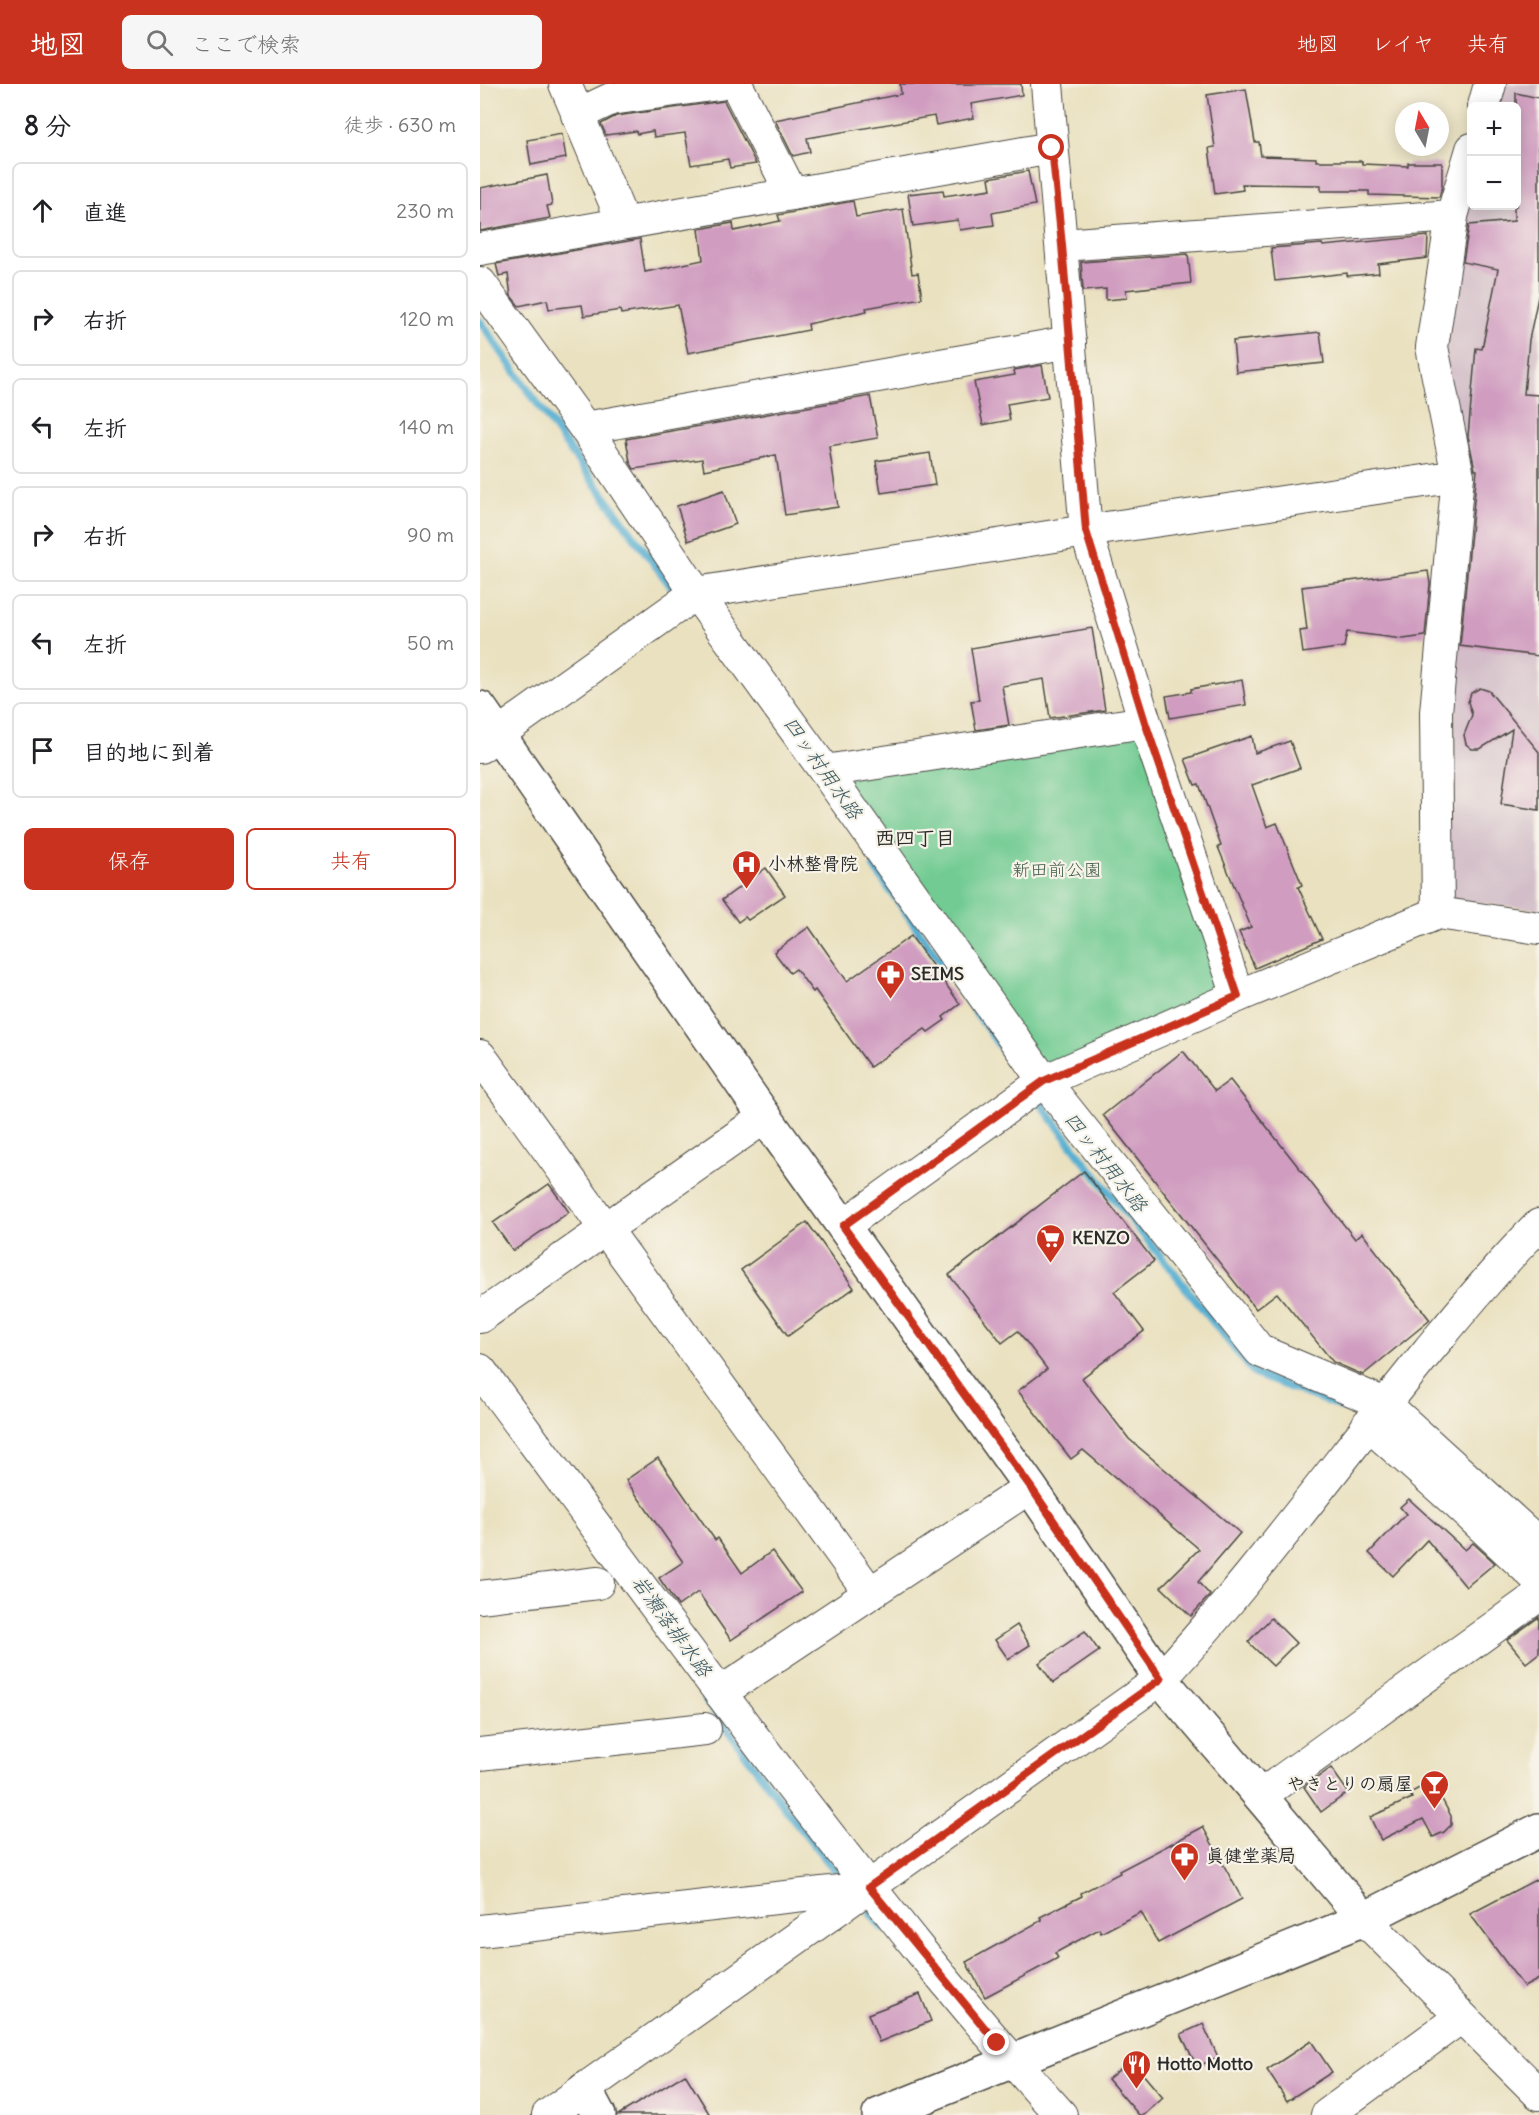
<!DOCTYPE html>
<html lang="ja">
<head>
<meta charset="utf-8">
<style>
  body { margin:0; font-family:Delius,"Klee One",sans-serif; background:#f6f6f6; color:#202124 }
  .controls { position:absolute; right:18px; top:18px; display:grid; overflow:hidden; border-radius:9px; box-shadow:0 3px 15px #0003 }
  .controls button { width:54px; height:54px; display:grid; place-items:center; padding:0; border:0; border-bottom:2px solid #e0e0e0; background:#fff; color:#202124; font:30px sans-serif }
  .compass { position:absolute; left:915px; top:18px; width:54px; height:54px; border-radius:50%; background:#fff; box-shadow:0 3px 15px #0003; rotate:350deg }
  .stop { position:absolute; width:18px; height:18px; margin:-14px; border:4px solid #c8321e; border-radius:50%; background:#fff }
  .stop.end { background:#c8321e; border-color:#fff; box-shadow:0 2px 6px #0008 }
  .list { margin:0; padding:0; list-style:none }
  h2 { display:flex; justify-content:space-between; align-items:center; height:78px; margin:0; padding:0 24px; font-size:26px }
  h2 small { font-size:20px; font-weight:400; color:#757577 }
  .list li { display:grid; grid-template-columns:39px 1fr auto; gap:18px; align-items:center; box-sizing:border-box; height:96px; margin:0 12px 12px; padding:0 12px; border:2px solid #e0e0e0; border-radius:9px }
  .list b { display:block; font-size:22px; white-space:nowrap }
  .list em { font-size:20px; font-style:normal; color:#757577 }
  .actions { display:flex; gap:12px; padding:18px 24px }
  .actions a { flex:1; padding:14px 0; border:2px solid #c8321e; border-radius:9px; text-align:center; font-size:21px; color:#c8321e }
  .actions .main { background:#c8321e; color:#fff }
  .icon { flex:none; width:33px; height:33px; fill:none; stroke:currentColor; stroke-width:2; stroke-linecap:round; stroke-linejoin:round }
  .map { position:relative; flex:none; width:1059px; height:2031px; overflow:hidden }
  header { display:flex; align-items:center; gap:36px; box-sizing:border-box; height:84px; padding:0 30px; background:#c8321e; color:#fff }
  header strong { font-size:28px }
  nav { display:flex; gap:33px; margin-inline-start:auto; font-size:21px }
  .search { width:420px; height:54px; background:#f6f6f6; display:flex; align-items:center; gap:15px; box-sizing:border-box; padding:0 21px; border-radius:9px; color:#757577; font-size:22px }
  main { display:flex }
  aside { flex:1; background:#fff }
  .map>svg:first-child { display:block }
  .industrial { fill:#d2bdc8 }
  .green { fill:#71cb92; stroke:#4e7b5e; stroke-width:1.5 }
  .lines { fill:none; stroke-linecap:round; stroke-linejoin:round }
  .stream { stroke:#54afd2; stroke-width:8 }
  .building { fill:#d09cc0 }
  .minor-casing { stroke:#484641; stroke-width:34 }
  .tertiary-casing { stroke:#484641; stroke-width:36 }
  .minor { stroke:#fff; stroke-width:32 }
  .tertiary { stroke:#fff; stroke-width:33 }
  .route { stroke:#c8321e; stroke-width:8 }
  .labels { text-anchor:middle; stroke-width:4.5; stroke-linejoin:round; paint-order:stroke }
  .poi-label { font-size:18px; font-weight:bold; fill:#2b2b2b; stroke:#f7f3e8; text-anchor:start }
  .park-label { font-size:18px; fill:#405b4a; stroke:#f7f3e8 }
  .water-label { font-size:20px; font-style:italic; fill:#395965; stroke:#f7f3e8 }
  .neighbourhood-label { font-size:20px; font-weight:bold; fill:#2b2b2b; stroke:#f7f3e8 }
</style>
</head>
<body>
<header>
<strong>地図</strong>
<div class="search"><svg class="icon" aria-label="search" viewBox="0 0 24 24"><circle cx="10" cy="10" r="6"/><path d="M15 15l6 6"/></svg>ここで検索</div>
<nav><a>地図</a><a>レイヤ</a><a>共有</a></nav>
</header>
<main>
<aside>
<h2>8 分<small>徒歩 · 630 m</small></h2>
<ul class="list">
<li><svg class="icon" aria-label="ahead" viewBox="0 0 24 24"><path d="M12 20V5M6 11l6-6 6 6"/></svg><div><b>直進</b></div><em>230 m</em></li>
<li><svg class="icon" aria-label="right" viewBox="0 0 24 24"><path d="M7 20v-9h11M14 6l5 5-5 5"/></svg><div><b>右折</b></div><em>120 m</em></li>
<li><svg class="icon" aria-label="left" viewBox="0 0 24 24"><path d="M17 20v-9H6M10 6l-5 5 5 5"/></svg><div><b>左折</b></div><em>140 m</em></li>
<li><svg class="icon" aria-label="right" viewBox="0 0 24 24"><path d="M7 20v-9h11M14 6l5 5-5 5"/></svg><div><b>右折</b></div><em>90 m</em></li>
<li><svg class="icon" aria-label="left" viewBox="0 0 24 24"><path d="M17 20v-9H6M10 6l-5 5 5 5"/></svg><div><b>左折</b></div><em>50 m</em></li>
<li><svg class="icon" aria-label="arrive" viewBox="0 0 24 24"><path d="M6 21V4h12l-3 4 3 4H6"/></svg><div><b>目的地に到着</b></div></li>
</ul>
<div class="actions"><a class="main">保存</a><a>共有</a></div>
</aside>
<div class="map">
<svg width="1059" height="2031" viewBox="0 0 1059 2031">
  <rect width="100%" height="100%" fill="#f7f3e8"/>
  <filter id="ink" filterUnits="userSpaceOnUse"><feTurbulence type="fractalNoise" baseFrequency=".0167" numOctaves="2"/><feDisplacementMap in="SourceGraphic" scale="12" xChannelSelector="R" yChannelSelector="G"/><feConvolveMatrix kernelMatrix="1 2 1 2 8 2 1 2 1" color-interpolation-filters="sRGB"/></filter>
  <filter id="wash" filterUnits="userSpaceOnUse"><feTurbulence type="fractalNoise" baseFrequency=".008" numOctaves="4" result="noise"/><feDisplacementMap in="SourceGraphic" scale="24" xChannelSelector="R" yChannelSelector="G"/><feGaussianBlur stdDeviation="1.35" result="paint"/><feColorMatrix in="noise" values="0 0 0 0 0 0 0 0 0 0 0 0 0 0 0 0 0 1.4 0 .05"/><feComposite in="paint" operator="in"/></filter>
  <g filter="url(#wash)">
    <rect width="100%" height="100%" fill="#eae1c0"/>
    <polygon class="industrial" points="1022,0 1059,0 1059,826 964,815 961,628 983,392 958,261 977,133 992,122 1036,122 1036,22 1014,22"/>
    <polygon class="green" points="665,638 758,912 564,997 345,687"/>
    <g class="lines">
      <g class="stream">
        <polyline points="0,237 89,365 199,513"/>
        <polyline points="394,783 547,1001"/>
        <polyline points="554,1011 608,1082 775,1290 875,1328"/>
        <polyline points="225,1615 308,1728 361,1794"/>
        <polyline points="391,1830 403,1845"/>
      </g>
    </g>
    <g id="blocks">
      <g class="building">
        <polygon points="420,0 541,0 542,11 491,20 494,34 456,41 454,32 327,54 330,68 313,72 295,36 421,10"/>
        <polygon points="766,5 775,58 779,58 781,72 836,74 836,77 882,77 882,80 928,82 928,79 962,79 962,103 959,113 889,111 889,107 841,107 841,101 762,100 763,106 735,110 729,64 735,63 727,11"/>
        <polygon points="1036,9 1059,14 1059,208 1049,256 1044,310 1059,311 1059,572 980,562 997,386 995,386 988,352 996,264 1002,265 1018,185 983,178 989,141 1034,137 1034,122 1036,122"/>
        <polygon points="244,17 276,80 250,84 248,75 211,81 205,49 174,53 173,47 157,50 156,47 126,51 121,40 136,32"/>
        <polygon points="82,50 86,74 51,81 47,56"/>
        <polygon points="548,87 555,121 512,129 514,141 480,146 478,136 433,142 428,110 463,106 464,112 511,105 509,94"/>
        <polygon points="67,91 72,121 67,122 70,134 0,147 0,104"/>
        <polygon points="373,117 376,133 423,125 432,190 438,189 442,214 386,224 387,227 328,240 329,246 208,269 198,221 141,230 140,226 104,232 102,221 69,225 67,216 39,222 31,212 28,190 19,192 16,180 160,155 165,188 223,176 219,145 253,139 254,147 300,137 298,131"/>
        <polygon points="948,152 947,174 898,180 899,189 867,192 867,189 795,197 791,164 842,160 843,162"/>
        <polygon points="708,170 711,199 646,206 647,214 626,216 626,205 603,207 601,178"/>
        <polygon points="840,248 844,279 756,288 753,257"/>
        <polygon points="562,281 568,313 527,320 530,336 503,341 494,298 535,291 534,286"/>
        <polygon points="390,312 398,354 349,362 358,423 305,431 296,371 224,386 222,375 154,385 150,378 146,355"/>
        <polygon points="450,369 455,401 401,409 396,377"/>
        <polygon points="244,406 256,440 208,457 197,422"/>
        <polygon points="948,487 950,500 945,552 923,555 867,548 864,563 823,569 820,547 827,546 822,503"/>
        <polygon points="612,544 625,626 570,634 564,595 522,602 529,641 496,646 491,617 499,616 491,564"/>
        <polygon points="762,596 766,621 690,634 686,612 711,608 711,605"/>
        <polygon points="1000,604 1009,607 1059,668 1059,726 1021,720 1032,645 1000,665 992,665 986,660 984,651 992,631 988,618 991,609"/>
        <polygon points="772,652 775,669 810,657 820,684 772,701 787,743 797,739 822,801 818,803 842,855 775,884 759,848 771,843 738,763 741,762 719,700 715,701 705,675"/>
        <polygon points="286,784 305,811 268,836 265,833 258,838 242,816"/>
        <polygon points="329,843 367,897 431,852 480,920 463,933 465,936 448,948 445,945 390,983 335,906 333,908 316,885 310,889 294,868"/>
        <polygon points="703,967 735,1007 750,996 875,1155 882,1149 950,1236 883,1291 853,1278 797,1209 776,1225 623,1031"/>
        <polygon points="604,1087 674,1177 634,1208 664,1247 602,1294 649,1355 760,1449 718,1498 730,1511 711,1532 681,1503 719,1465 603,1366 591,1375 538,1307 567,1285 538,1247 522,1259 469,1191"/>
        <polygon points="69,1100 89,1128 33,1167 13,1139"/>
        <polygon points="327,1138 374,1204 308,1252 261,1186"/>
        <polygon points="178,1374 235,1456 238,1454 262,1489 292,1467 322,1508 251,1556 218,1508 198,1522 179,1494 203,1478 146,1396"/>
        <polygon points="929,1415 985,1466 993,1459 1015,1479 986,1503 947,1456 913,1492 889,1469 926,1430 920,1423"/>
        <polygon points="1059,1533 1059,1569 1046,1579 1027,1556"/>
        <polygon points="791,1534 816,1559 793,1582 768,1558"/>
        <polygon points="537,1541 550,1561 528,1575 515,1556"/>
        <polygon points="605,1547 619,1567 573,1599 559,1579"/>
        <polygon points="851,1684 868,1708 841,1728 824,1703"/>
        <polygon points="952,1697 971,1732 971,1741 964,1748 953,1753 943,1735 901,1756 890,1733 932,1714 930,1709"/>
        <polygon points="723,1743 762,1815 678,1859 661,1828 621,1849 619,1845 575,1869 578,1874 505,1913 486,1878 562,1836 560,1833 602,1812 601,1809 640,1789 639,1787"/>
        <polygon points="1059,1794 1059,1895 1044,1903 990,1830"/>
        <polygon points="440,1910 451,1937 399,1958 388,1930"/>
        <polygon points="723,1940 738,1973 717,1983 701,1950"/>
        <polygon points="831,1957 852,1988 807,2017 787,1986"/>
        <polygon points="651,1976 683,2014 664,2031 659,2031 628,1995"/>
        <polygon points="205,1990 230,2031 138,2031"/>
      </g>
    </g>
  </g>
  <g filter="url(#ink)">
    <use href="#blocks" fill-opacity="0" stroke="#484641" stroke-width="1.5"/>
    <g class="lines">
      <defs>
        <g id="minor">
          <polyline points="85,0 143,138"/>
          <polyline points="256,0 312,110"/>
          <polyline points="567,0 606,447 665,638 758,912"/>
          <polyline points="1004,22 1010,0"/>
          <polyline points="97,31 131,15 239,0"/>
          <polyline points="582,161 972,132"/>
          <polyline points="0,165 572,64"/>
          <polyline points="0,199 105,344 216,509 345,687 564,997 780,1267 905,1320 1059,1460"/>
          <polyline points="105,344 590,258"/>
          <polyline points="0,663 216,509 606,447 978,392"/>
          <polyline points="345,687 665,638"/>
          <polyline points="958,829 956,628 978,392 952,263 972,132 992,65"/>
          <polyline points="0,972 390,1509"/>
          <polyline points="363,1142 564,997 758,912 958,829 1059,844"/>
          <polyline points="0,1233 285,1033"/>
          <path d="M0,1286c102,137 203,275 307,411 88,114 177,228 274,334"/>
          <polyline points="888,1340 979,1421 1059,1496"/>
          <polyline points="0,1513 118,1499"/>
          <polyline points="240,1609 550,1403"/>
          <polyline points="0,1670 225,1645"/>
          <polyline points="780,1712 1059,1511"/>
          <polyline points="884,1835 1059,2010"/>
          <polyline points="0,1847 387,1804"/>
          <path d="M68,2031l613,-436c95,-104 178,-219 267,-328 36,-43 71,-86 111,-126"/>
          <polyline points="847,2031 981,1933"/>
        </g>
        <g id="tertiary">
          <polyline points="0,624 285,1033 550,1403 681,1595 884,1835"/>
          <polyline points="105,2005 119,2031"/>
          <polyline points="399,2031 884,1835 1059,1746"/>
        </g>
      </defs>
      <use href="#minor" class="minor-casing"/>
      <use href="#tertiary" class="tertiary-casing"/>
      <use href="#minor" class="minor"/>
      <use href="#tertiary" class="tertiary"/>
    </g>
  </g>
  <g class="lines" filter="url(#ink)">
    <polyline class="route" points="517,1959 389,1803 681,1595 550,1402 363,1142 564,997 758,912 665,638 606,447 582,161 572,64"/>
  </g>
  <defs>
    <symbol id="hospital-pin" viewBox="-11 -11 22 30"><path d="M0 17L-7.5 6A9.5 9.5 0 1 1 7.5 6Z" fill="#c8321e" stroke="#f7f3e8"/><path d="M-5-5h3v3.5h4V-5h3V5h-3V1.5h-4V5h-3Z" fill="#fff"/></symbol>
    <symbol id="pharmacy-pin" viewBox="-11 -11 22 30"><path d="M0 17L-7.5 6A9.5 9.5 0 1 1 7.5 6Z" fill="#c8321e" stroke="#f7f3e8"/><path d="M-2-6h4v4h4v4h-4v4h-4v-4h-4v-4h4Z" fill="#fff"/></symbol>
    <symbol id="supermarket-pin" viewBox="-11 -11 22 30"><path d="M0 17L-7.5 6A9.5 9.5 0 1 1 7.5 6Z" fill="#c8321e" stroke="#f7f3e8"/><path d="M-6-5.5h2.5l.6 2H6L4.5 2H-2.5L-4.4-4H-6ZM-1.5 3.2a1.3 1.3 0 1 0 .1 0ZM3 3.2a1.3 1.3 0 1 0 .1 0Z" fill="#fff"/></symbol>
    <symbol id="bar-pin" viewBox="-11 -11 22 30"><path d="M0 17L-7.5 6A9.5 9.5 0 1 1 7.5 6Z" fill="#c8321e" stroke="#f7f3e8"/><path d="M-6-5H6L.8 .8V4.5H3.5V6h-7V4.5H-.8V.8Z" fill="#fff"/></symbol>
    <symbol id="restaurant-pin" viewBox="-11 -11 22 30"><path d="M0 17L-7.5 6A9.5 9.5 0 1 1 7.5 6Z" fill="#c8321e" stroke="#f7f3e8"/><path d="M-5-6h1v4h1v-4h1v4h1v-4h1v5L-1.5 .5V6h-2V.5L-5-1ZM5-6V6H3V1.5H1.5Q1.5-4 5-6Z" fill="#fff"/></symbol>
  </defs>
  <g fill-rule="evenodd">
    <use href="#hospital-pin" x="250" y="764" width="33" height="45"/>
    <use href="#pharmacy-pin" x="394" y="874" width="33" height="45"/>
    <use href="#supermarket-pin" x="554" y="1138" width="33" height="45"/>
    <use href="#bar-pin" x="938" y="1684" width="33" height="45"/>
    <use href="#pharmacy-pin" x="688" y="1756" width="33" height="45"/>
    <use href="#restaurant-pin" x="640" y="1964" width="33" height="45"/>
  </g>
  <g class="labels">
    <g class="poi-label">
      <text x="288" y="786">小林整骨院</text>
      <text x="431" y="896">SEIMS</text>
      <text x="592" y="1160">KENZO</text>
      <text x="933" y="1706" text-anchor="end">やきとりの扇屋</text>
      <text x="726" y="1778">眞健堂薬局</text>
      <text x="677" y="1986">Hotto Motto</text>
    </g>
    <g class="park-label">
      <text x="577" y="792">新田前公園</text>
    </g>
    <g class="water-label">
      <text transform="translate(343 684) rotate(55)" y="7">四ッ村用水路</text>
      <text transform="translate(626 1078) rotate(52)" y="7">四ッ村用水路</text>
      <text transform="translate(192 1542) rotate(54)" y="7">岩瀬落排水路</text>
    </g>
    <g class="neighbourhood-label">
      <text x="435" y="761">西四丁目</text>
    </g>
  </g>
</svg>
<div class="controls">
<button>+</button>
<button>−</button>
</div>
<svg class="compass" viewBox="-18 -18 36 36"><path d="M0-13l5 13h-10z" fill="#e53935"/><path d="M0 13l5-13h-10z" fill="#757577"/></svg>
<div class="stop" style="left:572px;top:64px"></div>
<div class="stop end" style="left:517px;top:1959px"></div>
</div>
</main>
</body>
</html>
